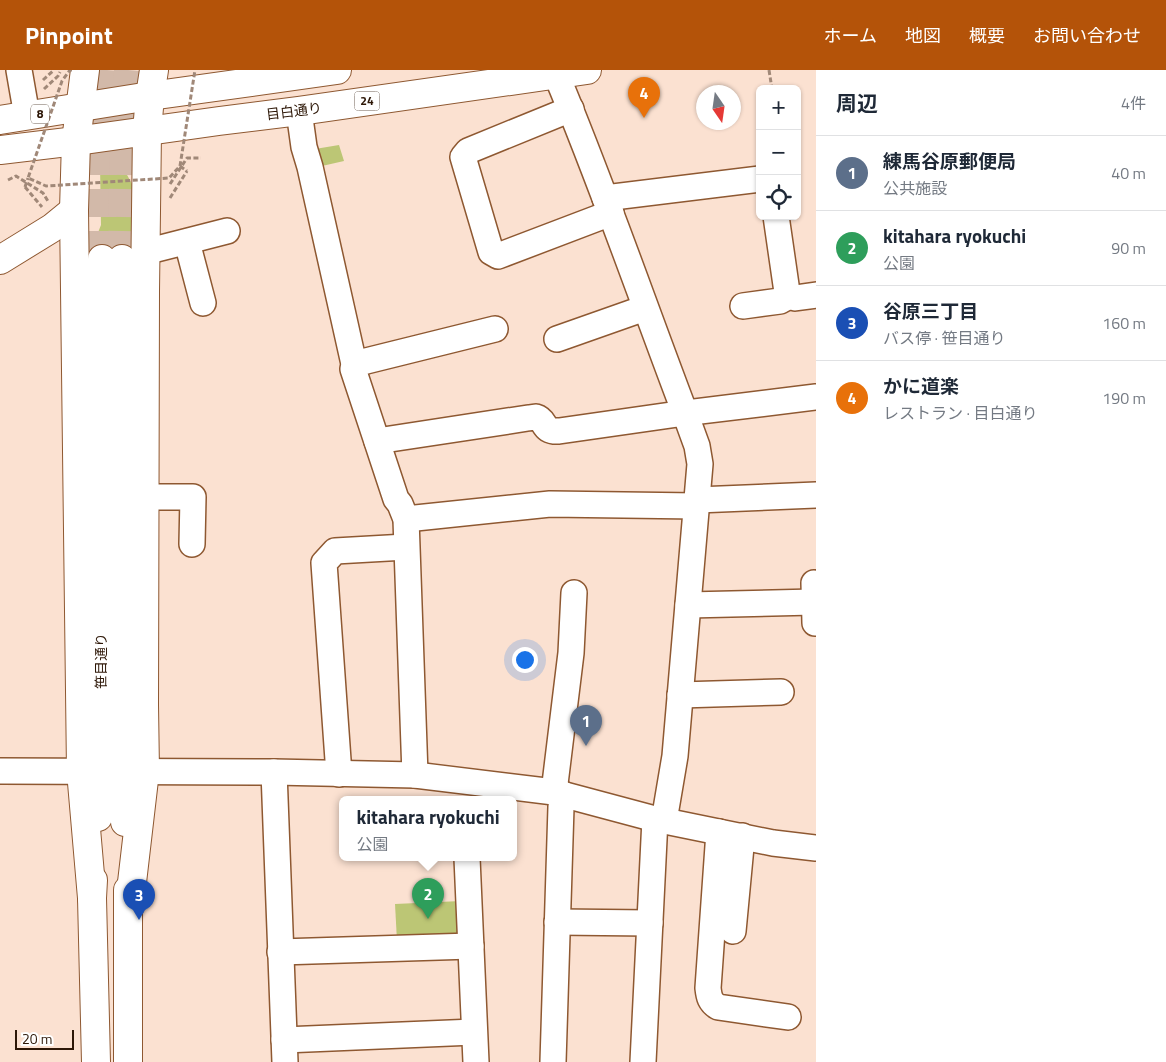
<!DOCTYPE html>
<html lang="ja">
<head>
<meta charset="utf-8">
<style>
  body { margin:0; font-family:"Titillium Web","Noto Sans JP",sans-serif; background:#f6f6f7; color:#1f2937 }
  .controls { position:absolute; right:15px; top:15px; display:grid; overflow:hidden; border-radius:8px; box-shadow:0 1px 4px #0004 }
  .controls button { width:45px; height:45px; display:grid; place-items:center; padding:0; border:0; border-bottom:1px solid #e0e1e3; background:#fff; color:#1f2937; font:25px sans-serif }
  .compass { position:absolute; left:696px; top:15px; width:45px; height:45px; border-radius:50%; background:#fff; box-shadow:0 1px 4px #0004; rotate:167deg }
  .scale { position:absolute; left:15px; bottom:12px; width:59px; box-sizing:border-box; padding-left:5px; border:2px solid #2d1707; border-top:0; font-size:14px; line-height:18px; white-space:nowrap; color:#2d1707; -webkit-text-stroke:4px #fff; paint-order:stroke }
  .you { position:absolute; left:524px; top:589px; width:18px; height:18px; margin:-12px; border:4px solid #fff; border-radius:50%; background:#1a73e8; box-shadow:0 0 0 8px #1a73e833 }
  .badge { display:grid; place-items:center; width:32px; height:32px; border-radius:50%; background:#b45309; color:#fff; font-size:16px; font-weight:700 }
  .pin { position:absolute; translate:-50% -41px; filter:drop-shadow(0 1px 2px #0008) }
  .pin::after { content:''; position:absolute; top:26px; width:18px; height:15px; background:inherit; clip-path:polygon(0 0,100% 0,50% 100%) }
  .popup { position:absolute; left:339px; top:726px; width:178px; height:65px; box-sizing:border-box; display:grid; place-content:center; border-radius:8px; background:#fff; filter:drop-shadow(0 1px 4px #0005); font-size:16px; white-space:nowrap; color:#747a83 }
  .popup b { font-size:19px; color:#1f2937 }
  .popup::after { content:''; position:absolute; left:50%; top:100%; margin-left:-10px; border:10px solid transparent; border-top-color:#fff }
  .list { margin:0; padding:0; list-style:none }
  h2 { display:flex; justify-content:space-between; align-items:center; height:65px; margin:0; padding:0 20px; font-size:21px }
  h2 small { font-size:16px; font-weight:400; color:#747a83 }
  .list li { display:grid; grid-template-columns:32px 1fr auto; gap:15px; align-items:center; box-sizing:border-box; height:75px; padding:0 20px; border-top:1px solid #e0e1e3 }
  .list b { display:block; font-size:19px; white-space:nowrap }
  .list p { margin:0; font-size:16px; white-space:nowrap; color:#747a83 }
  .list em { font-size:16px; font-style:normal; color:#747a83 }
  .icon { flex:none; width:28px; height:28px; fill:none; stroke:currentColor; stroke-width:2; stroke-linecap:round; stroke-linejoin:round }
  .map { position:relative; flex:none; width:816px; height:992px; overflow:hidden }
  header { display:flex; align-items:center; gap:30px; box-sizing:border-box; height:70px; padding:0 25px; background:#b45309; color:#fff }
  header strong { font-size:24px }
  nav { display:flex; gap:28px; margin-inline-start:auto; font-size:18px }
  main { display:flex }
  aside { flex:1; background:#fff }
  .map>svg:first-child { display:block }
  .green { fill:#bcc675 }
  .lines { fill:none; stroke-linecap:round; stroke-linejoin:round }
  .major-tunnel { stroke:#d2b9a9; stroke-width:28; stroke-dasharray:28 14; stroke-linecap:butt }
  .minor-casing { stroke:#8e5831; stroke-width:28 }
  .major-casing { stroke:#8e5831; stroke-width:30 }
  .path { stroke:#a08878; stroke-width:3; stroke-dasharray:5 2.5; stroke-linecap:butt }
  .minor { stroke:#fff; stroke-width:25 }
  .major { stroke:#fff; stroke-width:28 }
  .path-bridge { stroke:#a08878; stroke-width:3; stroke-dasharray:5 2.5; stroke-linecap:butt }
  .labels { text-anchor:middle; stroke-width:4; stroke-linejoin:round; paint-order:stroke }
  .shield { fill:#fff; stroke:#6c5d51; stroke-width:1 }
  .shield-label { font-size:12px; font-weight:bold; fill:#2d1707 }
  .street-label { font-size:14px; fill:#2d1707; stroke:#fff }
</style>
</head>
<body>
<header>
<strong>Pinpoint</strong>
<nav><a>ホーム</a><a>地図</a><a>概要</a><a>お問い合わせ</a></nav>
</header>
<main>
<div class="map">
<svg width="816" height="992" viewBox="0 0 816 992">
  <rect width="100%" height="100%" fill="#fbe1d1"/>
  <g class="green">
    <polygon points="339,75 344,91 322,96 309,80"/>
    <polygon points="107,86 115,87 120,92 132,114 131,184 89,185 101,155 100,94 103,87"/>
    <polygon points="461,831 462,864 397,871 395,834"/>
  </g>
  <g class="lines">
    <g class="major-tunnel">
      <polyline points="102,189 103,47 107,0"/>
      <polyline points="122,189 124,44 128,0"/>
    </g>
    <defs>
      <g id="minor">
        <polyline points="19,0 27,46"/>
        <path d="M556,4c47,112 86,226 129,339l12,33 3,18 -25,292 -11,65"/>
        <polyline points="571,39 468,81 463,87 491,182 498,186 611,143"/>
        <polyline points="299,41 304,77 310,97 354,294 353,299 396,429 400,434 406,449 415,705"/>
        <polyline points="605,128 760,109"/>
        <polyline points="776,146 787,222 789,226 795,228 816,225"/>
        <polyline points="187,172 203,233"/>
        <polyline points="145,182 227,161"/>
        <polyline points="743,236 780,231 789,226"/>
        <polyline points="557,269 645,238"/>
        <polyline points="354,294 495,259"/>
        <path d="M377,371l151,-23c1,0 7,-1 8,-1 11,3 5,15 23,14l126,-18 131,-16"/>
        <polyline points="144,427 193,427 192,474"/>
        <polyline points="697,430 816,425"/>
        <polyline points="406,449 550,434 697,436"/>
        <polyline points="814,513 815,553"/>
        <polyline points="688,535 814,532"/>
        <polyline points="680,625 781,622"/>
        <polyline points="0,701 274,702 415,705 554,722 655,749 773,773 816,778"/>
        <polyline points="274,702 285,992"/>
        <polyline points="339,704 324,493 335,481 406,477"/>
        <polyline points="554,722 571,583 574,523"/>
        <path d="M719,762l-11,156c1,9 2,14 10,19l70,10"/>
        <polyline points="467,788 476,992"/>
        <polyline points="557,852 650,853"/>
        <polyline points="733,861 742,766"/>
        <polyline points="280,882 471,876"/>
        <polyline points="284,970 474,962"/>
        <polyline points="553,992 561,737 563,724"/>
        <polyline points="643,992 655,749"/>
      </g>
      <g id="major">
        <polyline points="85,0 76,71 74,140 81,701 92,828"/>
        <polyline points="0,50 150,26 337,0"/>
        <polyline points="0,80 76,71 219,51 299,41 587,0"/>
        <polyline points="122,189 123,701 125,752"/>
        <polyline points="0,190 52,158 74,140"/>
        <polyline points="98,747 101,701 102,189"/>
        <polyline points="93,810 92,828 96,992"/>
        <polyline points="129,838 145,701 144,635 145,222 147,61 150,26 154,0"/>
        <polyline points="128,992 128,820"/>
      </g>
    </defs>
    <use href="#minor" class="minor-casing"/>
    <use href="#major" class="major-casing"/>
    <g class="path">
      <polyline points="769,0 772,19"/>
      <polyline points="43,10 54,0"/>
      <polyline points="44,19 58,6 60,2"/>
      <polyline points="8,110 16,106 43,123 49,133"/>
      <polyline points="170,114 187,88 201,88"/>
      <polyline points="25,117 42,137"/>
      <polyline points="170,128 187,101"/>
    </g>
    <use href="#minor" class="minor"/>
    <use href="#major" class="major"/>
    <g class="path-bridge">
      <polyline points="72,0 70,0 62,11 28,108 46,116 169,108 180,96 195,0"/>
      <polyline points="180,96 187,101"/>
      <polyline points="25,117 28,108"/>
    </g>
  </g>
  <g class="labels">
    <g class="shield">
      <rect x="354.5" y="21.5" width="25" height="19" rx="4"/>
      <rect x="31" y="34.5" width="18" height="19" rx="4"/>
    </g>
    <g class="shield-label">
      <text x="367" y="35">24</text>
      <text x="40" y="48">8</text>
    </g>
    <g class="street-label">
      <text transform="translate(294 41) rotate(-7)" y="5">目白通り</text>
      <text transform="translate(101 591) rotate(-90)" y="5">笹目通り</text>
    </g>
  </g>
</svg>
<div class="controls">
<button>+</button>
<button>−</button>
<button><svg class="icon" aria-label="locate" viewBox="0 0 24 24"><circle cx="12" cy="12" r="6"/><path d="M12 2v4M12 18v4M2 12h4M18 12h4"/></svg></button>
</div>
<svg class="compass" viewBox="-18 -18 36 36"><path d="M0-13l5 13h-10z" fill="#e53935"/><path d="M0 13l5-13h-10z" fill="#747a83"/></svg>
<div class="scale">20 m</div>
<div class="you"></div>
<div class="pin badge" style="left:586px;top:676px;background:#5c6f8a">1</div>
<div class="pin badge" style="left:428px;top:849px;background:#2e9e5b">2</div>
<div class="popup"><b>kitahara ryokuchi</b>公園</div>
<div class="pin badge" style="left:139px;top:850px;background:#1a4fb4">3</div>
<div class="pin badge" style="left:644px;top:48px;background:#e8710a">4</div>
</div>
<aside>
<h2>周辺<small>4件</small></h2>
<ul class="list">
<li><span class="badge" style="background:#5c6f8a">1</span><div><b>練馬谷原郵便局</b><p>公共施設</p></div><em>40 m</em></li>
<li><span class="badge" style="background:#2e9e5b">2</span><div><b>kitahara ryokuchi</b><p>公園</p></div><em>90 m</em></li>
<li><span class="badge" style="background:#1a4fb4">3</span><div><b>谷原三丁目</b><p>バス停 · 笹目通り</p></div><em>160 m</em></li>
<li><span class="badge" style="background:#e8710a">4</span><div><b>かに道楽</b><p>レストラン · 目白通り</p></div><em>190 m</em></li>
</ul>
</aside>
</main>
</body>
</html>
